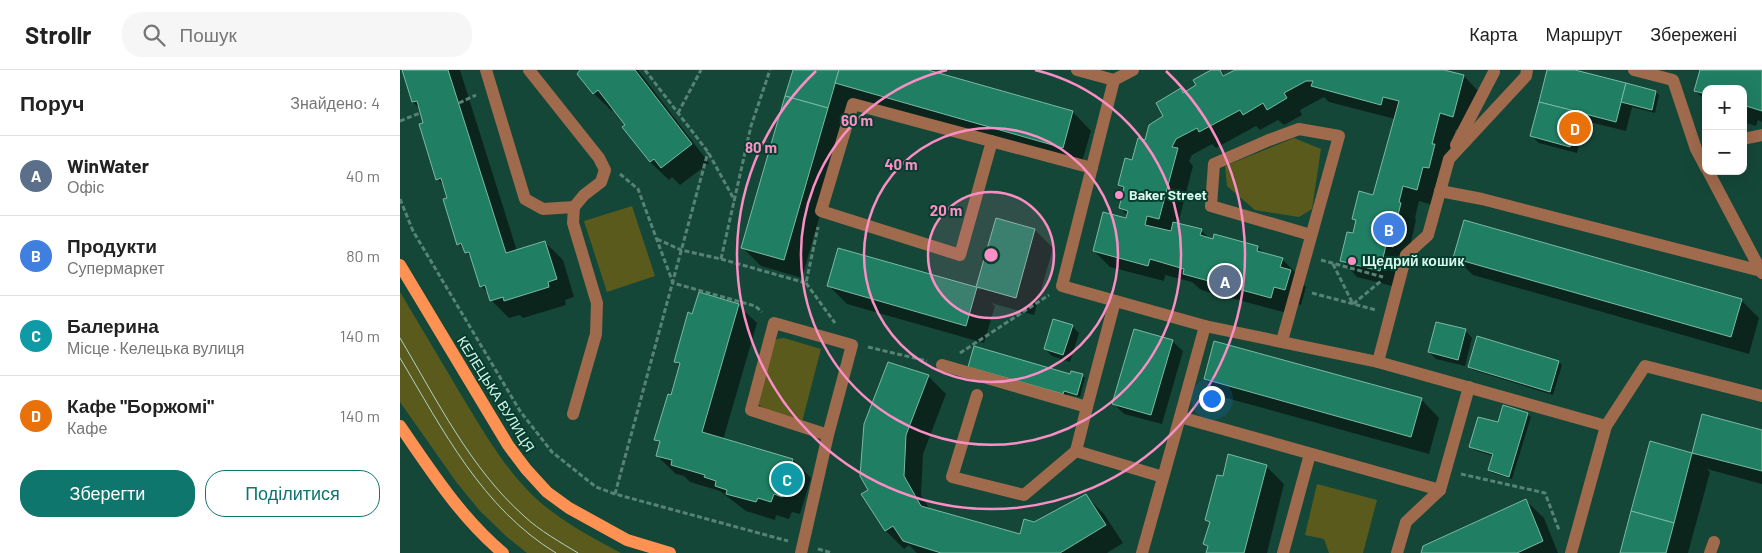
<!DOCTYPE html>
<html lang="uk">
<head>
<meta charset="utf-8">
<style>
  body { margin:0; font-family:Barlow,sans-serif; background:#f6f6f6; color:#222 }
  .controls { position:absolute; right:15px; top:15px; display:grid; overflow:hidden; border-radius:10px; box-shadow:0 5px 20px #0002 }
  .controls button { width:45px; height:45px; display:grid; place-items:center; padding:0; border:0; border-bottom:1px solid #e0e0e0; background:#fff; color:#222; font:25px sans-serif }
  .you { position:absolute; left:811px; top:328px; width:18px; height:18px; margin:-12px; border:4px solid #fff; border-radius:50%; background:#1a73e8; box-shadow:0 0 0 8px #1a73e833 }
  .badge { display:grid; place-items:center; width:32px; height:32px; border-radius:50%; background:#0f766e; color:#fff; font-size:16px; font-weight:700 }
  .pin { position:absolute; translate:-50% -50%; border:2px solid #fff; box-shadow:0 1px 5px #0006 }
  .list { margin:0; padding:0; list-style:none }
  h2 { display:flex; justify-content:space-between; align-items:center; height:65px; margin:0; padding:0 20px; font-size:21px }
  h2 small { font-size:16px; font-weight:400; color:#767676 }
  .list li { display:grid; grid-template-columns:32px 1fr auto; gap:15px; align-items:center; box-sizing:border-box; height:80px; padding:0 20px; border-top:1px solid #e0e0e0 }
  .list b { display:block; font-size:19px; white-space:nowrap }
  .list p { margin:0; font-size:16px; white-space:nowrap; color:#767676 }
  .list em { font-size:16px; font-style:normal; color:#767676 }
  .actions { display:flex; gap:10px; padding:15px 20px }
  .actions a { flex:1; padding:11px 0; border:1px solid #0f766e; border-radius:20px; text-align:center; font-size:18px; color:#0f766e }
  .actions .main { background:#0f766e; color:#fff }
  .icon { flex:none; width:28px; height:28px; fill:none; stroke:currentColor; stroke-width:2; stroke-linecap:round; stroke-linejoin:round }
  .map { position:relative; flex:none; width:1362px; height:483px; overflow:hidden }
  header { display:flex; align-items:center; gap:30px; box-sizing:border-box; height:70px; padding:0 25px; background:#fff; border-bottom:1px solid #e0e0e0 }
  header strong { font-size:24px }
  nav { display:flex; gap:28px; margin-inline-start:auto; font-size:18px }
  .search { width:350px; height:45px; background:#f6f6f6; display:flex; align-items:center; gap:12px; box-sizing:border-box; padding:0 18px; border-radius:20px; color:#767676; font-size:19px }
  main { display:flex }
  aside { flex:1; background:#fff }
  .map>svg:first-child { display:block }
  .green { fill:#5a5a1d }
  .shadow { fill:#0007 }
  .building { fill:#207e63; stroke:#7abaa3 }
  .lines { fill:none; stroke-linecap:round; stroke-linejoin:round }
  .path { stroke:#578374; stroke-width:3; stroke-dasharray:5 2.5; stroke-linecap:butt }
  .minor { stroke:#a06a4d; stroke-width:12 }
  .major { stroke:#ff9252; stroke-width:12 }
  .tram { stroke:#b0d4c6; stroke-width:1 }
  .ring { fill:none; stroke:#fb8fc5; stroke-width:2.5 }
  .poi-dot { fill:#fb8fc5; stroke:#073d2e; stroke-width:2 }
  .labels { text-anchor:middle; stroke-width:4; stroke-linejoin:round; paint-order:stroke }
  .poi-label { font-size:14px; font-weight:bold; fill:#d7f7ea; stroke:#073d2e; text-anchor:start }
  .street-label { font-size:14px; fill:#d7f7ea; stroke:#073d2e }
  .centre { fill:#fb8fc5; stroke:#073d2e; stroke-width:2.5 }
  .ring-label { font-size:15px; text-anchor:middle; font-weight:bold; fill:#fb8fc5; stroke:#073d2e; stroke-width:4; stroke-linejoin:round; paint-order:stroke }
</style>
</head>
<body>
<header>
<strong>Strollr</strong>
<div class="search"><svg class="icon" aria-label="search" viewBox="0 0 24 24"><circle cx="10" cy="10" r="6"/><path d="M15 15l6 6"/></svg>Пошук</div>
<nav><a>Карта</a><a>Маршрут</a><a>Збережені</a></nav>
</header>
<main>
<aside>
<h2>Поруч<small>Знайдено: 4</small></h2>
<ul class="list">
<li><span class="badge" style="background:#5c6f8a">A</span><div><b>WinWater</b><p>Офіс</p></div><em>40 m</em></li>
<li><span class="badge" style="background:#3f7fe0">B</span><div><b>Продукти</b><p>Супермаркет</p></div><em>80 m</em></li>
<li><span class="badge" style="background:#0f9aa8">C</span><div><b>Балерина</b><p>Місце · Келецька вулиця</p></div><em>140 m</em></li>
<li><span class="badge" style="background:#e8710a">D</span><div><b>Кафе &quot;Боржомі&quot;</b><p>Кафе</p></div><em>140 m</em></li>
</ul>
<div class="actions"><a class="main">Зберегти</a><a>Поділитися</a></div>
</aside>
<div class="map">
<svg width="1362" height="483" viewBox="0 0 1362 483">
  <rect width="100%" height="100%" fill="#154738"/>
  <g class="green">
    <polygon points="894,68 921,79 912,139 899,147 855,140 827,116 825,96"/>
    <polygon points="232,136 255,206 207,222 184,151"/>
    <path d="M0,222c22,37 44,74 66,111 22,36 43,72 75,100 25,21 52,35 80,50h-94l-20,-16 -27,-26 -23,-28 -57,-81z"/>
    <path d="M384,268l37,11 -19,73c-14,-5 -39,-7 -46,-22l15,-55 6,-6z"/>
    <polygon points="917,414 977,430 963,483 929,483 924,469 905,465"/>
  </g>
  <g class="shadow">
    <polygon points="3,0 60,0 117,181 145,172 163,190 174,227 165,230 166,235 123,248 120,245 109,248 91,230 89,224 81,216 73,190 59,174 45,116 37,109 20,39 13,32"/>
    <polygon points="182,0 238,0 309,93 280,115 272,107 269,110 250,92 224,57 227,55 214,39 212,41 193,23"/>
    <polygon points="394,0 523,0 673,42 691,61 681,95 453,30 402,208 361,196 343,178"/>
    <polygon points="814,0 820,0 826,6 837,0 1039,0 1064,6 1080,23 1069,62 1056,59 1033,135 1019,131 1015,148 1016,150 1011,172 1013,175 996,217 957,207 941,190 953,165 957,152 953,148 974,126 995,49 929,32 924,27 900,40 902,45 884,55 878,50 860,60 856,56 816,78 812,74 792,85 789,91 793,96 778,154 801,160 810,169 857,177 865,184 882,189 898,205 898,208 906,217 901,235 890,232 887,243 801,220 792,212 765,205 764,211 710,197 694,181 727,149 728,146 720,138 725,121 719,115 746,71 765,47 781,20 784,24 797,16"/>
    <polygon points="1149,0 1170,0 1256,22 1259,25 1255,43 1232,37 1226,61 1185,51 1177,83 1139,73 1132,66"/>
    <polygon points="1301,0 1362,0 1362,52 1358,50 1356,56 1343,52 1343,19 1306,19 1306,31 1295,21"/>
    <polygon points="597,149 635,160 653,178 634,245 591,233 595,236 584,273 447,234 429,216 439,179 581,220 578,216"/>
    <polygon points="1054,187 1341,230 1359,248 1349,284 1073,205"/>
    <polygon points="338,235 357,253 323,370 393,390 411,408 400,444 392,442 389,449 376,445 375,450 346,441 320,421 290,412 284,406 276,404 257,386 261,374 256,369 280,297 275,291 293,245"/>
    <polygon points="672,256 679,263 670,292 652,286 645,279"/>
    <polygon points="1065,260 1072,268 1065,296 1036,289 1029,282"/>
    <polygon points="772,271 783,281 762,354 724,344 714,334"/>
    <polygon points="575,277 671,306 682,305 685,308 680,327 667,324 666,327"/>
    <polygon points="1159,292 1162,295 1153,325 1073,300 1069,297"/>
    <polygon points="528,306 546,324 523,384 521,425 530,440 621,465 634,453 686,426 704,444 723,473 707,483 517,483 509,475 504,479 486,461 470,421"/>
    <polygon points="805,309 1021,329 1039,348 1029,384 823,327"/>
    <polygon points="1127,344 1131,347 1112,409 1093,403 1089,400 1093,386 1074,380 1071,377 1099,354"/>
    <polygon points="1362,361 1362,414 1307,399 1310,402 1288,483 1221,483 1251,373 1296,385 1293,382"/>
    <polygon points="866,396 884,414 867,483 807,483 809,478 804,474 811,454 806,450 824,408"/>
    <polygon points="1125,430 1144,448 1158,483 1022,483"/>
  </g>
  <g class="building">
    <polygon points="2,0 48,0 106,183 145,171 157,209 148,212 149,217 104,231 103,227 90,231 85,215 80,217 69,182 65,183 61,173 57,175 43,129 47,128 41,108 36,110 19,54 23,53 17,31 12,32"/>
    <polygon points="180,0 235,0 292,74 261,98 254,89 250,92 222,57 225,55 198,20 193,24 177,4"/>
    <polygon points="393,0 439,0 428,38 385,26"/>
    <polygon points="439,0 528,0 673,41 663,78 435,13"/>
    <polygon points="811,0 820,0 823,6 835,0 1044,0 1064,5 1053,47 1040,43 1032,74 1035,74 1029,98 1023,97 1017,120 1003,116 999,132 1001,133 995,157 998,157 993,177 986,175 980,201 940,191 947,162 953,163 956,150 952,149 959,121 973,125 999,31 983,27 981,35 911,16 913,11 906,11 884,23 887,28 867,40 863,33 843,45 840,40 799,62 797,58 776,69 772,77 778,78 759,149 747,146 745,155 771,161 773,152 802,159 800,165 813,169 814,164 858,176 857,181 883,188 880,197 891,200 885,220 874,217 871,228 783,204 784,199 750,189 748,196 693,181 703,142 726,148 728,141 719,138 724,117 718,115 725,88 732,90 738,68 745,70 749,55 763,46 756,33 781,18 783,23 796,15 793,10"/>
    <polygon points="1147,0 1175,0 1226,13 1216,52 1139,32"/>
    <polygon points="1300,0 1362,0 1362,41 1343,35 1343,19 1306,19 1306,24 1294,21"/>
    <polygon points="1226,13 1256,21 1252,40 1221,32"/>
    <polygon points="385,26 428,38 384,190 341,178"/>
    <polygon points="1139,32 1179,42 1170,77 1130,66"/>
    <polygon points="596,148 635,159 616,228 577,217 566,256 427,216 438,178 576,217"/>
    <polygon points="1064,150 1342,229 1331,267 1053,188"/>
    <polygon points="299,222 339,234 302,362 393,389 382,427 374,424 371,432 358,428 356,432 326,424 327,420 315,416 316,411 304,407 305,405 271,395 272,390 256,386 260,371 254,370 268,324 271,325 280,293 274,292 288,242 292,244"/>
    <polygon points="653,249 673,255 663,285 644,279"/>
    <polygon points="1036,252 1066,259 1058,290 1028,282"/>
    <polygon points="734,259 773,270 751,345 712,334"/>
    <polygon points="1077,266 1159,291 1150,322 1068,297"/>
    <polygon points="814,271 1022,328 1011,367 804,309"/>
    <polygon points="574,276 670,304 671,301 683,304 677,325 664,321 663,324 568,297"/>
    <polygon points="488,292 529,305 506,365 504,406 521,436 620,464 624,449 634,452 686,424 706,455 660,483 541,483 503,471 493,456 485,461 461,424 468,420 460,406 464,354"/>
    <polygon points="1103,335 1128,343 1109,407 1088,400 1093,384 1069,377 1078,347 1098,352"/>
    <polygon points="1302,344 1362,360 1362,401 1292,383 1274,453 1231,441 1250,371 1292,383"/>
    <polygon points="828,384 867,395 844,483 806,483 808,476 803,474 810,452 805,450 817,405 823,406"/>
    <polygon points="1126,429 1143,471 1117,483 1021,483 1023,476"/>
    <polygon points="1231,441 1274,453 1266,483 1220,483"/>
  </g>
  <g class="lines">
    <g class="path">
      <polyline points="245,0 308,82 335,131"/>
      <polyline points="59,33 76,25"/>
      <polyline points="278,43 301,0"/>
      <polyline points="0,51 20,43"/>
      <polyline points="220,104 238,119 273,213 355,236 362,242"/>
      <polyline points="0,129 13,161 120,341 152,382 196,417 215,424 388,471"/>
      <polyline points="257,169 281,180 321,189 406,213 418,157"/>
      <polyline points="321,189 351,56 370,0"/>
      <polyline points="921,190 983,207"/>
      <polyline points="933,194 953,234 981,211"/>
      <polyline points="406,213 435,253"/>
      <polyline points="912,223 976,240"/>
      <polyline points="468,277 527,291"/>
      <polyline points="560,283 649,225"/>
      <polyline points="1061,404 1145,423 1159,460"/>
      <polyline points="215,424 308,82"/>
      <polyline points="418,479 432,483"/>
    </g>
    <g class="minor">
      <polyline points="86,0 125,129 143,139 174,137"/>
      <polyline points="129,0 199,88 205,100 201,112 184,125 174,137 173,153 197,233 196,264 173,344"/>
      <polyline points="677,0 714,10"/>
      <polyline points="733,0 714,10 662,216 805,256 978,292 1206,356"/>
      <polyline points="1234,0 1273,10 1296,79 1306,98"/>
      <polyline points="1343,69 1362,65"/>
      <polyline points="592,71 560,185 421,141 453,34 692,98"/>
      <polyline points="1056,75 1094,2"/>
      <polyline points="1308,101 1362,203"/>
      <polyline points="1040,121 1082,129 1361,201"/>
      <polyline points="882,271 939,66 899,59 869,70 814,94 811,136 911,165"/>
      <polyline points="978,292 1006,185 1028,165 1049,89 1126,6 1127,0"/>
      <polyline points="542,295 687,337 715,231"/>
      <polyline points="577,325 552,407 624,425 676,381 763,407"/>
      <polyline points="780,347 805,256"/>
      <polyline points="676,381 687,337"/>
      <polyline points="401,483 428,365 452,275 374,253 351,340 428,365"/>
      <polyline points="742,483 780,347 1040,420 1069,317"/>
      <polyline points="883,483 910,384"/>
      <polyline points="997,483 1006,452 1040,420"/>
      <polyline points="1171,483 1206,356 1245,296 1362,326"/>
      <polyline points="1310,483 1314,472"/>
    </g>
    <g class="major">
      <polyline points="0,195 108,375 126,399 147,422 169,438 227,470 270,483"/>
      <path d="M0,356c31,45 61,92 103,127"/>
    </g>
    <g class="tram">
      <path d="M0,268c37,62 70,130 124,178 16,15 36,26 54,37"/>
      <path d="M0,288c43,72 82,150 156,195"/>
    </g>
  </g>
  <circle cx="591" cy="185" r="63" fill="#fb8fc5" fill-opacity=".12"/>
  <g class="ring">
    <circle cx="591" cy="185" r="63"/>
    <circle cx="591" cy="185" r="127"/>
    <path d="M635 0A190 190 0 1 1 547 0"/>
    <path d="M766 1A254 254 0 1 1 416 1"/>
  </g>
  <g class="poi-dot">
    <circle cx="719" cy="125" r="5"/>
    <circle cx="952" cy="191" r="5"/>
  </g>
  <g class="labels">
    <g class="poi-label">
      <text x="729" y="130">Baker Street</text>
      <text x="962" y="196">Щедрий кошик</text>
    </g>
    <g class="street-label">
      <text transform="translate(96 324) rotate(58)" y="5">КЕЛЕЦЬКА ВУЛИЦЯ</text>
    </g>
  </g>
  <circle cx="591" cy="185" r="8" class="centre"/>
  <g class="ring-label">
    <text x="457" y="56">60 m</text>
    <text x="361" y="83">80 m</text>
    <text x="501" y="100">40 m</text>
    <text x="546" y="146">20 m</text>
  </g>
</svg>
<div class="controls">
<button>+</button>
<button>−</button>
</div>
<div class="you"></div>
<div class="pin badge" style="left:825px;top:211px;background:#5c6f8a">A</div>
<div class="pin badge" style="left:989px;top:159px;background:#3f7fe0">B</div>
<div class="pin badge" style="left:387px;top:409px;background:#0f9aa8">C</div>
<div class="pin badge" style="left:1175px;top:58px;background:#e8710a">D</div>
</div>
</main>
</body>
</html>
